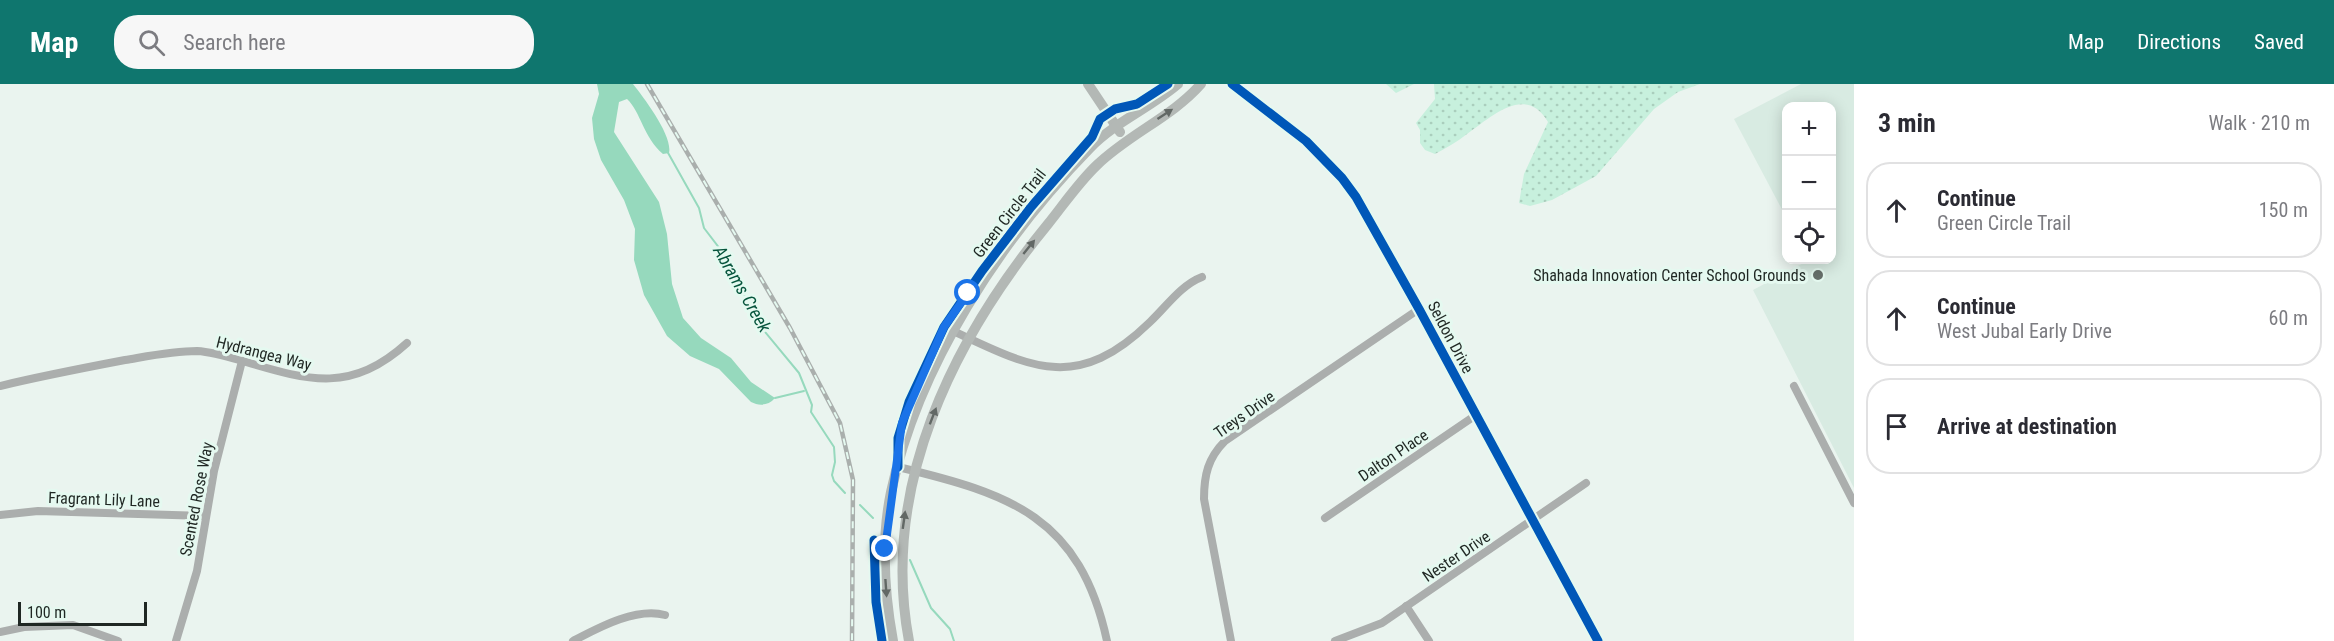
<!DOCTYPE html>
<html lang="en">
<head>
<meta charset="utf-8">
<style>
  body { margin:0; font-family:"Roboto Condensed",sans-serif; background:#f7f7f7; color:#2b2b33 }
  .controls { position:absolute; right:18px; top:18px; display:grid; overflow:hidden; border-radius:12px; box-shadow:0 3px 15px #0003 }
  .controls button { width:54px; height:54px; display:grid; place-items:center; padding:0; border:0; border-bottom:2px solid #e1e1e2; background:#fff; color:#2b2b33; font:30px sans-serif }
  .scale { position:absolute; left:18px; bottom:15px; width:129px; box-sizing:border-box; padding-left:6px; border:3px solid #1f2723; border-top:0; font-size:16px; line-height:21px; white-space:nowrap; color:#1f2723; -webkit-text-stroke:4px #e5f9f0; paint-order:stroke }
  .stop { position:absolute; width:18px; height:18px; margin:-14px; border:4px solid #1a73e8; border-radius:50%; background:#fff }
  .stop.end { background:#1a73e8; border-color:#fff; box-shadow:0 2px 6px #0008 }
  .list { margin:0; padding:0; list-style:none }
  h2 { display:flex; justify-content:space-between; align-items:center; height:78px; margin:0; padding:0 24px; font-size:26px }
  h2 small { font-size:20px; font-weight:400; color:#7c7c81 }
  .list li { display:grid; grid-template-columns:39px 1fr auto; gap:18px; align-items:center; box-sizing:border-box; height:96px; margin:0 12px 12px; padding:0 12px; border:2px solid #e1e1e2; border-radius:24px }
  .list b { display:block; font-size:22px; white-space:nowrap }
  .list p { margin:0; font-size:20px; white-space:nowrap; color:#7c7c81 }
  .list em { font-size:20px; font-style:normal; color:#7c7c81 }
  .icon { flex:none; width:33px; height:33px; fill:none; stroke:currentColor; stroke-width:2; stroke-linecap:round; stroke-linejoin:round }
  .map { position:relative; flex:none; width:1854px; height:557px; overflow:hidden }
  header { display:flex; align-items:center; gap:36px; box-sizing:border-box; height:84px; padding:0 30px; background:#0f766e; color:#fff }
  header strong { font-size:28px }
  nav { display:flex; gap:33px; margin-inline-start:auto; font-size:21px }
  .search { width:420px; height:54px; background:#f7f7f7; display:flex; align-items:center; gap:15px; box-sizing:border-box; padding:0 21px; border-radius:24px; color:#7c7c81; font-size:22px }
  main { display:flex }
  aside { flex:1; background:#fff }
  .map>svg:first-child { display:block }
  .built { fill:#d8ebe2 }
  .grass { fill:url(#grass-dots) }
  .water { fill:#96d9bd }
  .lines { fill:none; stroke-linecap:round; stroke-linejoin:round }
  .stream { stroke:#96d9bd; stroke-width:2 }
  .street { stroke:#abaead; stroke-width:8 }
  .secondary { stroke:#b3b8b5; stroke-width:10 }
  .rail-casing { stroke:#aaafad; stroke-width:4.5 }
  .rail { stroke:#e5f9f0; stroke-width:2; stroke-dasharray:7; stroke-linecap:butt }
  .cycleway-casing { stroke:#e5f9f0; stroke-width:13 }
  .cycleway { stroke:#0057b8; stroke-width:9 }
  .oneway { fill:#626865 }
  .route { stroke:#1a73e8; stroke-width:8 }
  .poi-dot { fill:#666f6a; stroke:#e5f9f0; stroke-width:2 }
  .labels { text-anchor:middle; stroke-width:6; stroke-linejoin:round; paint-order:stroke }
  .street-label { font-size:16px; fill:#1f2723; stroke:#e5f9f0 }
  .poi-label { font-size:16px; fill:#1f2723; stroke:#e5f9f0; text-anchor:end }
  .water-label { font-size:18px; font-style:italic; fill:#06543c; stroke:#e5f9f0 }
</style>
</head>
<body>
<header>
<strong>Map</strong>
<div class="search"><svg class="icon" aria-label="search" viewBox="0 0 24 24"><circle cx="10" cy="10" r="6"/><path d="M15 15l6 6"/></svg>Search here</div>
<nav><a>Map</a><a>Directions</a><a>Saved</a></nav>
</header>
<main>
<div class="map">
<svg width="1854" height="557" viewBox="0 0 1854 557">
  <defs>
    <pattern id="grass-dots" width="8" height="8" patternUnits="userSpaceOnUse" patternTransform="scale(1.5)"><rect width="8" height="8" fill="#c7f0dd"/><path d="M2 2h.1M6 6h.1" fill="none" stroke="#aacebd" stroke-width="1.8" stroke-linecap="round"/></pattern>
  </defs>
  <rect width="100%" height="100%" fill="#eaf4ef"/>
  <polygon class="built" points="1801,0 1854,0 1854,404 1753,206 1809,176 1832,176 1832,22 1786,22 1786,133 1734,35"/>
  <g class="grass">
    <polygon points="1386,0 1414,0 1396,9"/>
    <path d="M1434,0h266l-22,8 -24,17 -58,67 -44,24 -22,6 -11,-3 5,-29 24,-52c-22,-38 -56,-6 -81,12 -10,8 -21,14 -32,20l-10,-4 -5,-7v-13l-4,-7 19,-24z"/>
  </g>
  <path class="water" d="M597,0h36c11,14 40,52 36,69l-6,1c-20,-17 -22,-42 -36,-55l-8,3 -5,30 45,70 8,32 5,50 11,34 18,20 30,20 20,24 24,16c-7,8 -16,8 -24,4l-32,-33 -29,-13 -23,-20 -23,-41 -10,-35 1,-31 -11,-29 -23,-40 -7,-21 -2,-21 7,-24z"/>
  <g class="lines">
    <g class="stream">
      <polyline points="667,67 699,124 704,144 730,178 756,237 799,289 812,321 811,328 834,363 835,378 832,391 834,397 845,409"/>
      <polyline points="775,314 804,307"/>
      <polyline points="860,421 873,434"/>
      <polyline points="910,476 931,524 950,545 954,557"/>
    </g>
    <g class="street">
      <polyline points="1232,0 1306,57 1342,94 1356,113 1419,225 1598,557"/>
      <path d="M953,247c80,38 125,61 197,-9 16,-15 31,-37 52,-45"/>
      <path d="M0,302c41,-10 83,-18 125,-26 24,-4 48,-9 72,-9 17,1 32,6 49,11 64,19 106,31 161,-19"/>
      <polyline points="1794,302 1854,419"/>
      <path d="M898,383c113,27 182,50 209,174"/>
      <polyline points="0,431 38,427 206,432"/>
      <polyline points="1325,434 1476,331"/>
      <polyline points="1406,522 1429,557"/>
      <polyline points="0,548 24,543 73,541 118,557"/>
      <polyline points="176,557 197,487 214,387 242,277"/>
      <path d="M573,557c25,-13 63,-34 92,-26"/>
      <path d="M1231,557l-27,-142c0,-24 4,-41 21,-58l194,-132"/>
      <polyline points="1335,557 1382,539 1586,399"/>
    </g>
    <g class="secondary">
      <polyline points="1088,0 1120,48"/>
      <path d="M893,557c-9,-49 -12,-100 -2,-149 27,-127 110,-253 199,-344 25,-26 60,-40 88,-64"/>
      <path d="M909,557c-29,-154 43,-300 139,-417 16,-20 31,-42 49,-59 32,-31 75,-48 104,-81"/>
    </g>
    <defs>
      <polyline id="rail" points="647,0 790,244 840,339 853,396 852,557"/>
    </defs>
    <use href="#rail" class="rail-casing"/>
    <use href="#rail" class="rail"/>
    <defs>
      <g id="cycleway">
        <polyline points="1232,0 1306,57 1342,94 1356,113 1419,225 1598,557"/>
        <polyline points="898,383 898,354 909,318 944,243 982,187 1031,123 1092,53 1100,35 1115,25 1137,20 1168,0"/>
        <polyline points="874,456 876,518 882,557"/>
      </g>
    </defs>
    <use href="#cycleway" class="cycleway-casing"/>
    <use href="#cycleway" class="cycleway"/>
  </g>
  <defs><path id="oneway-solid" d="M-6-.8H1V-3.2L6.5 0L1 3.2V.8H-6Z" transform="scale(1.5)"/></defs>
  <g class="oneway">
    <use href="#oneway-solid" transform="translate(1165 30) rotate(-33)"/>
    <use href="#oneway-solid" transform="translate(1029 163) rotate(-51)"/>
    <use href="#oneway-solid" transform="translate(933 332) rotate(-69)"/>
    <use href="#oneway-solid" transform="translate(904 436) rotate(-82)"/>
    <use href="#oneway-solid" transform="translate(886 504) rotate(86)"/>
  </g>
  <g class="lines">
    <polyline class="route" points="885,465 902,339 944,243 968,209"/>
  </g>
  <circle class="poi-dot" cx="1818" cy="191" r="6"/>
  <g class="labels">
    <g class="street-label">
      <text transform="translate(1009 129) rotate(-52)" y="6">Green Circle Trail</text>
      <text transform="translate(1451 253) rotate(62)" y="6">Seldon Drive</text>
      <text transform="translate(264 269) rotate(14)" y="6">Hydrangea Way</text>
      <text transform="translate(1244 330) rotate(-35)" y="6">Treys Drive</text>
      <text transform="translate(1393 371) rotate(-34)" y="6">Dalton Place</text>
      <text transform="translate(104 415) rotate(2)" y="6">Fragrant Lily Lane</text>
      <text transform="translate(196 415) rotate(-79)" y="6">Scented Rose Way</text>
      <text transform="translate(1456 472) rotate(-34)" y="6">Nester Drive</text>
    </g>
    <g class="poi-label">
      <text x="1806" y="197">Shahada Innovation Center School Grounds</text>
    </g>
    <g class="water-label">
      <text transform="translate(742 205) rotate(60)" y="6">Abrams Creek</text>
    </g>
  </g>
</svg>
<div class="controls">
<button>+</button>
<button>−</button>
<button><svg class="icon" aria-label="locate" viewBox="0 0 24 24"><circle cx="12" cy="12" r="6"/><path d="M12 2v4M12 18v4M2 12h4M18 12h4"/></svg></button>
</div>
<div class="scale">100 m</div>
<div class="stop" style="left:968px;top:209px"></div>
<div class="stop end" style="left:885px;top:465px"></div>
</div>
<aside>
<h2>3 min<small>Walk · 210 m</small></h2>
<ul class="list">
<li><svg class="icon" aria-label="ahead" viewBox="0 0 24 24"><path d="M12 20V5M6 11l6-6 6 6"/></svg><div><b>Continue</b><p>Green Circle Trail</p></div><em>150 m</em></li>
<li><svg class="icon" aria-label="ahead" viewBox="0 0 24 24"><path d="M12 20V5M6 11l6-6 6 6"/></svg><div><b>Continue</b><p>West Jubal Early Drive</p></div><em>60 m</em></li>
<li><svg class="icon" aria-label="arrive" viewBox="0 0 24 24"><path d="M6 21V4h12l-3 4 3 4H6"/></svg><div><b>Arrive at destination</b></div></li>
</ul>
</aside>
</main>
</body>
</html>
